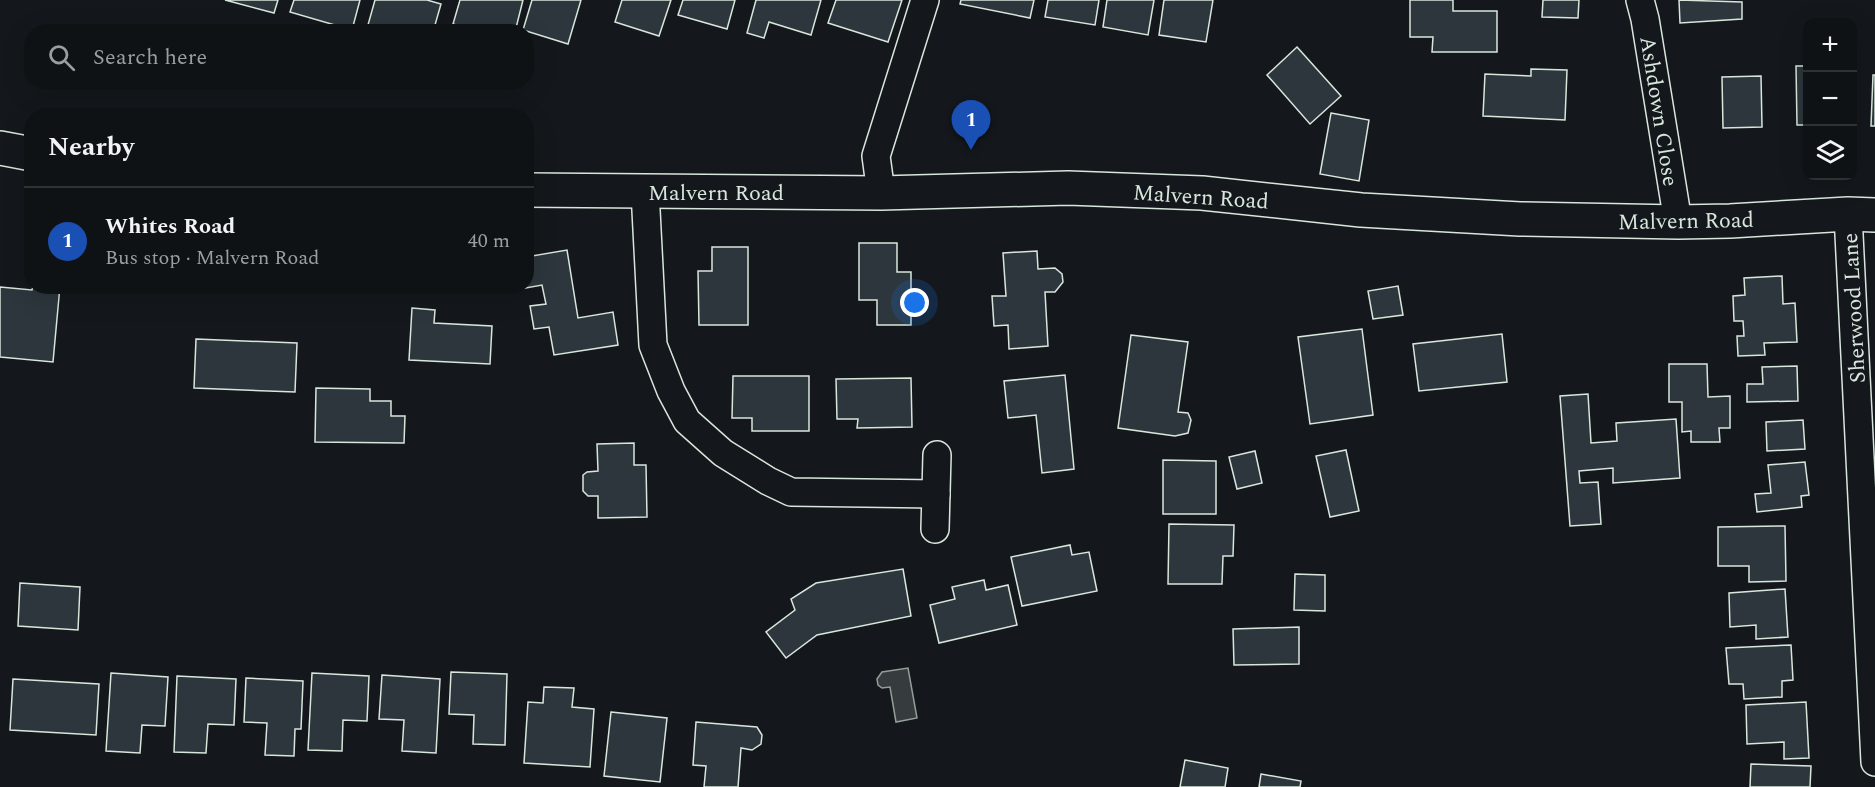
<!DOCTYPE html>
<html lang="en">
<head>
<meta charset="utf-8">
<style>
  body { margin:0; font-family:Spectral,serif; background:#181b1e; color:#f1f3f6 }
  .controls { position:absolute; right:18px; top:18px; display:grid; overflow:hidden; border-radius:12px; box-shadow:0 6px 24px #0002 }
  .controls button { width:54px; height:54px; display:grid; place-items:center; padding:0; border:0; border-bottom:2px solid #2f3234; background:#0f1215; color:#f1f3f6; font:30px sans-serif }
  .you { position:absolute; left:915px; top:303px; width:21px; height:21px; margin:-15px; border:4px solid #fff; border-radius:50%; background:#1a73e8; box-shadow:0 0 0 9px #1a73e833 }
  .badge { display:grid; place-items:center; width:39px; height:39px; border-radius:50%; background:#ffb74d; color:#fff; font-size:20px; font-weight:700 }
  .pin { position:absolute; translate:-50% -50px; filter:drop-shadow(0 2px 3px #0008) }
  .pin::after { content:''; position:absolute; top:32px; width:21px; height:18px; background:inherit; clip-path:polygon(0 0,100% 0,50% 100%) }
  .list { margin:0; padding:0; list-style:none }
  h2 { display:flex; justify-content:space-between; align-items:center; height:78px; margin:0; padding:0 24px; font-size:26px }
  h2 small { font-size:20px; font-weight:400; color:#9b9ea0 }
  .list li { display:grid; grid-template-columns:39px 1fr auto; gap:18px; align-items:center; box-sizing:border-box; height:108px; padding:0 24px; border-top:2px solid #2f3234 }
  .list b { display:block; font-size:22px; white-space:nowrap }
  .list p { margin:0; font-size:20px; white-space:nowrap; color:#9b9ea0 }
  .list em { font-size:20px; font-style:normal; color:#9b9ea0 }
  .icon { flex:none; width:33px; height:33px; fill:none; stroke:currentColor; stroke-width:2; stroke-linecap:round; stroke-linejoin:round }
  .map { position:relative; flex:none; width:1875px; height:787px; overflow:hidden }
  .search { position:absolute; background:#0f1215; box-shadow:0 6px 24px #0002; left:24px; top:24px; width:510px; height:66px; display:flex; align-items:center; gap:15px; box-sizing:border-box; padding:0 21px; border-radius:24px; color:#9b9ea0; font-size:22px }
  .panel { position:absolute; background:#0f1215; box-shadow:0 6px 24px #0002; left:24px; top:108px; width:510px; height:186px; border-radius:24px }
  .map>svg:first-child { display:block }
  .water { fill:#363b3e; stroke:#939e99; stroke-width:1.5 }
  .building { fill:#2c363c; stroke:#d8e6dc; stroke-width:1.5 }
  .lines { fill:none; stroke-linecap:round; stroke-linejoin:round }
  .minor-casing { stroke:#d8e6dc; stroke-width:30 }
  .secondary-casing { stroke:#d8e6dc; stroke-width:36 }
  .minor { stroke:#14181c; stroke-width:27 }
  .secondary { stroke:#14181c; stroke-width:33 }
  .labels { text-anchor:middle; stroke-width:4.5; stroke-linejoin:round; paint-order:stroke }
  .street-label { font-size:22px; fill:#d8e6dc; stroke:#14181c }
</style>
</head>
<body>
<div class="map">
<svg width="1875" height="787" viewBox="0 0 1875 787">
  <rect width="100%" height="100%" fill="#14181c"/>
  <polygon class="water" points="908,668 917,718 896,722 890,687 882,688 878,685 877,679 882,672"/>
  <g class="building">
    <polygon points="225,0 278,0 274,13"/>
    <polygon points="294,0 360,0 352,30 290,12"/>
    <polygon points="375,0 427,0 441,4 433,32 366,32"/>
    <polygon points="460,0 523,0 515,32 480,32 453,24"/>
    <polygon points="532,0 581,0 568,44 523,30"/>
    <polygon points="622,0 671,0 659,36 615,22"/>
    <polygon points="683,0 735,0 727,29 678,15"/>
    <polygon points="756,0 821,0 811,35 769,22 764,38 747,33"/>
    <polygon points="836,0 902,0 888,42 828,23"/>
    <polygon points="961,0 1034,0 1030,18 960,4"/>
    <polygon points="1048,0 1099,0 1095,25 1045,17"/>
    <polygon points="1107,0 1154,0 1148,35 1103,27"/>
    <polygon points="1164,0 1213,0 1206,42 1159,35"/>
    <polygon points="1410,0 1453,0 1453,11 1497,11 1497,52 1432,52 1433,37 1410,37"/>
    <polygon points="1543,0 1579,0 1578,18 1542,17"/>
    <polygon points="1679,0 1742,2 1742,19 1680,23"/>
    <polygon points="1297,47 1341,96 1310,124 1267,75"/>
    <polygon points="1796,66 1808,66 1808,125 1797,125"/>
    <polygon points="1531,69 1567,70 1565,120 1483,116 1485,74 1531,76"/>
    <polygon points="1873,75 1875,75 1875,126 1871,126"/>
    <polygon points="1761,76 1762,127 1723,128 1722,77"/>
    <polygon points="1331,113 1369,120 1359,181 1320,174"/>
    <polygon points="859,243 897,243 897,272 911,272 911,325 877,325 877,300 859,300"/>
    <polygon points="712,247 748,247 748,325 699,325 698,271 712,271"/>
    <polygon points="567,250 578,318 613,312 618,345 554,355 549,327 534,329 530,306 546,304 542,285 514,290 514,286 526,286 526,257"/>
    <polygon points="1037,251 1038,269 1055,268 1062,274 1063,282 1055,292 1045,292 1048,346 1009,349 1008,325 994,326 992,296 1006,296 1003,253"/>
    <polygon points="1782,276 1783,304 1795,303 1797,342 1764,343 1765,355 1738,356 1737,336 1744,336 1743,321 1734,321 1733,296 1745,295 1744,278"/>
    <polygon points="33,286 60,286 53,362 0,357 0,287 32,290"/>
    <polygon points="1398,286 1403,315 1373,319 1368,291"/>
    <polygon points="412,308 435,310 434,323 492,326 490,364 409,360"/>
    <polygon points="1362,329 1373,415 1310,424 1298,337"/>
    <polygon points="1502,334 1507,382 1419,391 1413,344"/>
    <polygon points="1131,335 1188,342 1178,412 1188,413 1191,420 1188,433 1175,436 1118,428"/>
    <polygon points="196,339 297,343 295,392 194,388"/>
    <polygon points="1669,364 1707,364 1708,397 1730,396 1730,428 1719,428 1720,442 1691,442 1691,431 1682,432 1682,402 1669,402"/>
    <polygon points="1797,366 1798,401 1747,402 1747,384 1763,384 1762,367"/>
    <polygon points="1065,375 1074,469 1042,473 1036,415 1008,418 1004,381"/>
    <polygon points="733,376 809,376 809,431 752,431 752,418 732,418"/>
    <polygon points="911,378 912,427 857,428 858,419 837,419 836,379"/>
    <polygon points="316,388 370,389 370,401 391,401 391,416 405,416 404,443 315,442"/>
    <polygon points="1588,394 1591,443 1617,441 1616,423 1676,419 1680,478 1613,483 1613,468 1579,471 1580,483 1598,482 1601,524 1570,526 1560,396"/>
    <polygon points="1803,420 1805,449 1767,451 1766,422"/>
    <polygon points="634,443 634,465 646,465 647,517 598,518 598,496 588,496 583,491 583,475 587,472 598,471 597,444"/>
    <polygon points="1346,450 1359,511 1330,517 1316,456"/>
    <polygon points="1255,451 1262,483 1237,489 1229,457"/>
    <polygon points="1163,460 1216,461 1216,514 1163,514"/>
    <polygon points="1805,462 1809,495 1801,496 1802,507 1757,512 1755,494 1771,493 1768,465"/>
    <polygon points="1169,524 1234,525 1233,556 1223,556 1222,584 1168,584"/>
    <polygon points="1785,526 1786,581 1749,582 1749,566 1718,566 1718,527"/>
    <polygon points="1070,545 1072,555 1089,552 1097,591 1022,606 1011,557"/>
    <polygon points="903,569 911,616 817,635 786,658 766,632 795,610 791,599 816,583"/>
    <polygon points="1295,574 1325,575 1325,611 1294,610"/>
    <polygon points="984,580 986,590 1008,585 1017,625 939,643 930,605 955,599 952,587"/>
    <polygon points="20,583 80,587 78,630 18,626"/>
    <polygon points="1785,589 1788,637 1756,639 1756,625 1730,627 1729,593"/>
    <polygon points="1299,627 1299,664 1234,665 1233,629"/>
    <polygon points="1791,645 1793,680 1782,681 1782,697 1744,699 1743,684 1729,684 1726,648"/>
    <polygon points="451,672 507,674 505,745 473,744 474,715 449,714"/>
    <polygon points="111,673 168,677 165,726 142,725 140,753 106,751"/>
    <polygon points="312,673 369,676 367,721 343,720 342,751 308,750"/>
    <polygon points="382,675 440,679 436,753 402,751 404,720 379,719"/>
    <polygon points="177,676 236,679 234,725 208,724 206,753 174,752"/>
    <polygon points="246,678 303,681 301,729 295,729 294,756 265,755 267,723 244,722"/>
    <polygon points="13,679 99,684 96,735 10,730"/>
    <polygon points="544,687 574,688 572,707 594,709 590,767 524,763 528,702 543,703"/>
    <polygon points="1806,702 1809,758 1784,759 1784,742 1747,744 1746,705"/>
    <polygon points="611,712 667,718 660,782 604,776"/>
    <polygon points="696,722 757,727 762,735 761,744 752,750 741,748 738,787 704,787 706,766 693,765"/>
    <polygon points="1185,760 1228,768 1225,787 1180,787"/>
    <polygon points="1751,764 1811,766 1810,787 1750,787"/>
    <polygon points="1261,774 1301,781 1300,787 1259,787"/>
  </g>
  <g class="lines">
    <defs>
      <g id="minor">
        <polyline points="1640,0 1645,19 1678,222"/>
        <polyline points="645,191 653,345 671,391 687,421 723,453 768,481 791,492 936,494"/>
        <polyline points="881,193 876,156 925,0"/>
        <polyline points="1848,214 1875,762"/>
        <polyline points="935,529 937,455"/>
      </g>
      <g id="secondary">
        <polyline points="0,148 32,154"/>
        <polyline points="526,190 881,193 1068,188 1202,193 1361,210 1520,219 1678,222 1730,221 1848,214 1875,215"/>
      </g>
    </defs>
    <use href="#minor" class="minor-casing"/>
    <use href="#secondary" class="secondary-casing"/>
    <use href="#minor" class="minor"/>
    <use href="#secondary" class="secondary"/>
  </g>
  <g class="labels">
    <g class="street-label">
      <text transform="translate(1660 111) rotate(81)" y="8">Ashdown Close</text>
      <text x="716" y="200">Malvern Road</text>
      <text transform="translate(1201 196) rotate(4)" y="8">Malvern Road</text>
      <text transform="translate(1686 220) rotate(-1)" y="8">Malvern Road</text>
      <text transform="translate(1853 308) rotate(-93)" y="8">Sherwood Lane</text>
    </g>
  </g>
</svg>
<div class="controls">
<button>+</button>
<button>−</button>
<button><svg class="icon" aria-label="layers" viewBox="0 0 24 24"><path d="M12 4l9 5-9 5-9-5zM3 14l9 5 9-5"/></svg></button>
</div>
<div class="you"></div>
<div class="pin badge" style="left:971px;top:150px;background:#1a4fb4">1</div>
<div class="search"><svg class="icon" aria-label="search" viewBox="0 0 24 24"><circle cx="10" cy="10" r="6"/><path d="M15 15l6 6"/></svg>Search here</div>
<section class="panel">
<h2>Nearby<small></small></h2>
<ul class="list">
<li><span class="badge" style="background:#1a4fb4">1</span><div><b>Whites Road</b><p>Bus stop · Malvern Road</p></div><em>40 m</em></li>
</ul>
</section>
</div>
</body>
</html>
